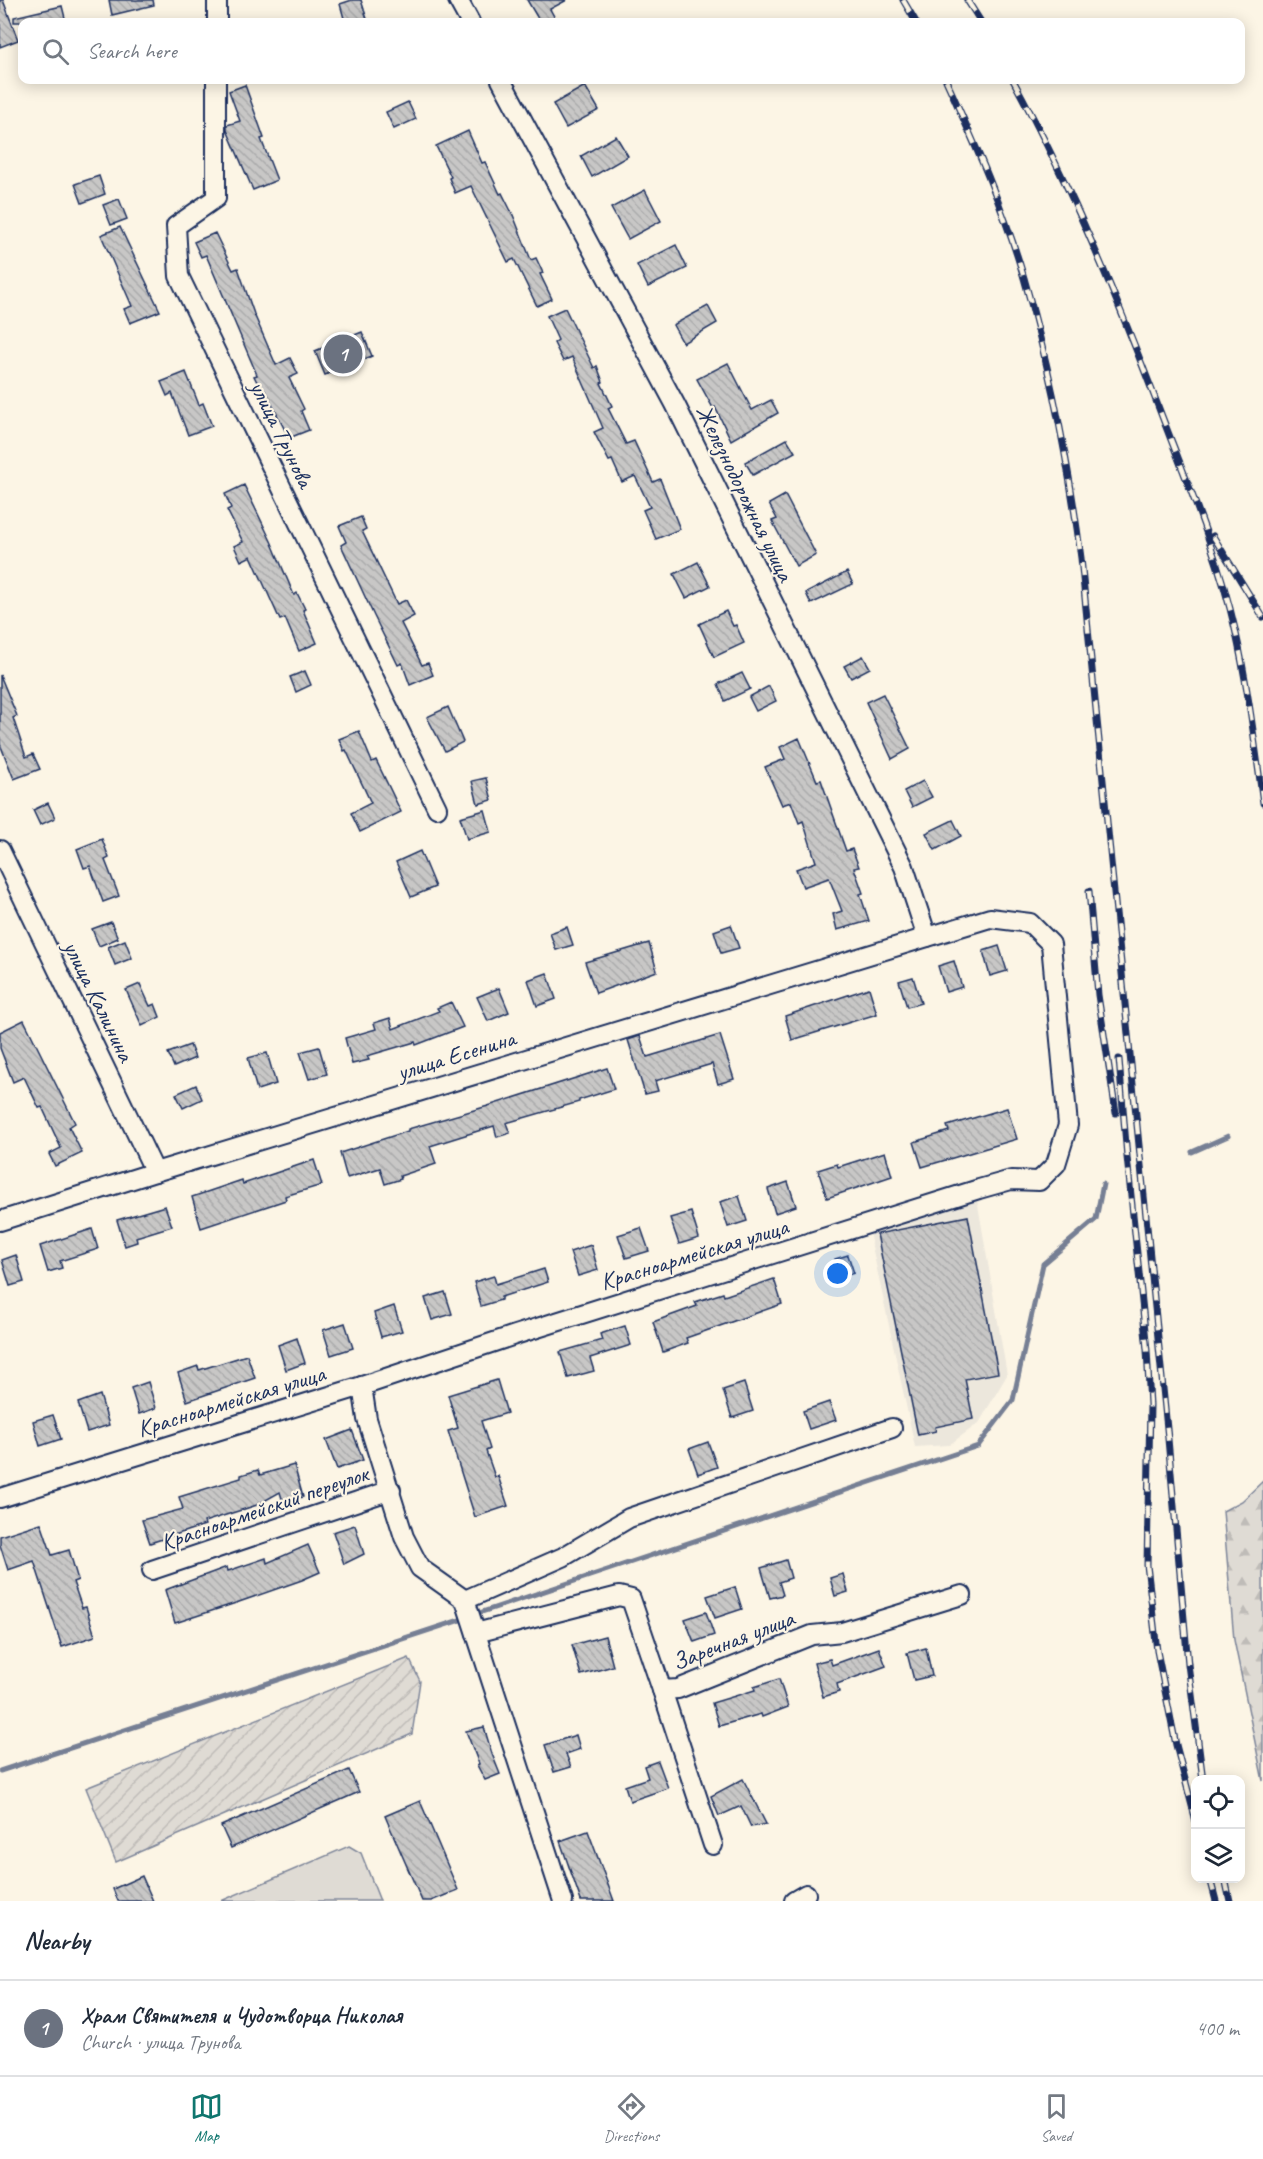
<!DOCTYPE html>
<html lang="en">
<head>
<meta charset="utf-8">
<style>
  body { margin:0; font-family:Caveat,sans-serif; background:#f2f2f3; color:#1f2937 }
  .controls { position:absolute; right:18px; bottom:18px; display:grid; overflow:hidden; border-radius:12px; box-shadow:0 3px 15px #0003 }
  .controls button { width:54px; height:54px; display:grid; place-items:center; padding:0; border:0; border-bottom:2px solid #e0e1e3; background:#fff; color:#1f2937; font:30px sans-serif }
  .you { position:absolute; left:838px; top:1274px; width:21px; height:21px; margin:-15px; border:4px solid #fff; border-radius:50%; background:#1a73e8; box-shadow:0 0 0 9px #1a73e833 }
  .badge { display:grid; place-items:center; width:39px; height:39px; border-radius:50%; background:#0f766e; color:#fff; font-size:20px; font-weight:700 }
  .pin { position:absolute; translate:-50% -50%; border:3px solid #fff; box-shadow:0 2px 6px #0006 }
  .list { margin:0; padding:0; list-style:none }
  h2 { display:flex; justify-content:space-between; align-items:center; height:78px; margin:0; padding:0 24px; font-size:26px }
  h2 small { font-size:20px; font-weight:400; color:#747a83 }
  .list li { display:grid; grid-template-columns:39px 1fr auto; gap:18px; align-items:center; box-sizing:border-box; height:96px; padding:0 24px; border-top:2px solid #e0e1e3 }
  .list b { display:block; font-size:22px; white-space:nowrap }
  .list p { margin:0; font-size:20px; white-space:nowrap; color:#747a83 }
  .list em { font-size:20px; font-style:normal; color:#747a83 }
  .icon { flex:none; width:33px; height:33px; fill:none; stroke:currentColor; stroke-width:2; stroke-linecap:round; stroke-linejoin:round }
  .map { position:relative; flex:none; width:1263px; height:1901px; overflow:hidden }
  .search { position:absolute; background:#fff; box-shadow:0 3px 15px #0003; left:18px; right:18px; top:18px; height:66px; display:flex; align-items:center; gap:15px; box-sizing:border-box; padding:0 21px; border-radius:12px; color:#747a83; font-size:22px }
  .sheet { height:174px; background:#fff }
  nav { display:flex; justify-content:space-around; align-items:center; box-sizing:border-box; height:84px; border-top:2px solid #e0e1e3; background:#fff; font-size:16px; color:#747a83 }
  nav a { display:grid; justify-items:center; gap:3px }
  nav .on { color:#0f766e }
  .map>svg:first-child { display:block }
  .built { fill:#ece7dc }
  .grass { fill:#dfdbd4; stroke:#7d8599; stroke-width:1.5 }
  .forest { fill:url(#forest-firs); stroke:#7d8599; stroke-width:1.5 }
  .garden { fill:url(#garden-furrows); stroke:#7d8599; stroke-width:1.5 }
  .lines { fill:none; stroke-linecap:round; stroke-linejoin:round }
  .stream { stroke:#767f94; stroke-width:5 }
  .building { fill:url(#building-back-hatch); stroke:#1b2f5e; stroke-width:1.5 }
  .minor-casing { stroke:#1b2f5e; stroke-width:22 }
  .minor { stroke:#fcf5e5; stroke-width:18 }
  .rail-casing { stroke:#1b2f5e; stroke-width:7 }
  .rail { stroke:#fcf5e5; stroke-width:4.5; stroke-dasharray:14; stroke-linecap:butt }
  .labels { text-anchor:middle; stroke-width:4.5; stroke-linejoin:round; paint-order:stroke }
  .street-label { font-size:24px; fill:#1b2f5e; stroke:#fcf5e5 }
</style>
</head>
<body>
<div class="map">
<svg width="1263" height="1901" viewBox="0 0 1263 1901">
  <defs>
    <pattern id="forest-firs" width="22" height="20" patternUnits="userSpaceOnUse" patternTransform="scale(1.5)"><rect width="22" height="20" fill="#dfdbd4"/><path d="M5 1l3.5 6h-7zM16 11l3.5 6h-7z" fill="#bfbcb8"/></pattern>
    <pattern id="garden-furrows" width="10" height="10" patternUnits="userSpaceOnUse" patternTransform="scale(1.5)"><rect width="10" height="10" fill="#dfdbd4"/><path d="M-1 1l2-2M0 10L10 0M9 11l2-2" fill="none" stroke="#bfbcb8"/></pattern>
    <pattern id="building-back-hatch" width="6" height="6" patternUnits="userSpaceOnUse" patternTransform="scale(1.5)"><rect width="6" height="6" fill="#c8c7c6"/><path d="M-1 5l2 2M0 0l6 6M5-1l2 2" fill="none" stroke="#ababac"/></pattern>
  </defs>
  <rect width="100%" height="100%" fill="#fcf5e5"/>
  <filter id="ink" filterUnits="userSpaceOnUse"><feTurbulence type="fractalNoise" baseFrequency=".0167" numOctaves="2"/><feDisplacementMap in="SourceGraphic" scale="12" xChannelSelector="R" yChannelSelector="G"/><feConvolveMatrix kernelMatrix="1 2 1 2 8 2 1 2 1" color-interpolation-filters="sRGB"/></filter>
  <g filter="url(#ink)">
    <polygon class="built" points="977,1199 1007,1375 979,1423 949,1445 915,1447 869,1232"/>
    <polygon class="grass" points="349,1846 361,1853 380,1901 221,1901"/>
    <polygon class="forest" points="1263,1481 1263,1781 1234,1640 1223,1511 1242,1501"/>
    <polygon class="garden" points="409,1658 420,1681 412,1734 116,1862 86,1788"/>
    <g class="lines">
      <g class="stream">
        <polyline points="1192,1152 1228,1136"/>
        <polyline points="482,1612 978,1446 1013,1400 1043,1264 1096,1219 1103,1184"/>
        <polyline points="0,1771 463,1619"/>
      </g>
    </g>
    <g class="building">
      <polygon points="0,0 3,0 18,40 0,47"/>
      <polygon points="109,0 153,0 154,5 112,15"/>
      <polygon points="352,0 361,0 368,22 345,22 340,4"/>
      <polygon points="527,0 567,0 550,9 557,22 540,22"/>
      <polygon points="62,6 66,22 14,22 14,17"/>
      <polygon points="245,85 264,138 261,139 277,180 253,190 227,130 227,125 240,121 229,91"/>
      <polygon points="585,86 599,110 566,128 553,104"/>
      <polygon points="408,102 416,119 394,129 386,112"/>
      <polygon points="468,131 482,163 485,162 500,194 502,193 513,215 531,260 536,258 543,273 540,274 552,299 537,306 514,259 508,262 471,186 455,193 449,178 451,177 436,146"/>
      <polygon points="616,136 628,156 592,177 581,156"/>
      <polygon points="99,176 105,194 82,203 75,184"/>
      <polygon points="645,190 661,221 628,239 611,208"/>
      <polygon points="119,199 127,219 111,225 103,205"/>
      <polygon points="120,227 160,311 130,323 124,309 132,306 101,235"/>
      <polygon points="215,233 233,270 238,268 254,314 276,365 290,358 298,374 289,378 304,409 301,411 309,430 289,438 265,391 262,392 254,376 257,375 206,255 201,257 194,242"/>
      <polygon points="676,245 687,268 648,287 637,265"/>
      <polygon points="708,306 717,323 683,343 673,325"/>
      <polygon points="565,308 594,368 597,366 603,382 601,383 612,406 608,408 626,444 634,441 653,482 660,479 680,529 656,539 643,510 650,507 635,476 622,482 612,460 609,461 594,432 603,428 572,357 563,361 554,343 558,340 547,316"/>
      <polygon points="362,332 372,356 325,375 315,351"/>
      <polygon points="728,363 752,410 771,400 778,413 731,440 715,407 713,408 697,379"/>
      <polygon points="186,372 199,405 203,403 212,426 188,435 172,393 167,396 161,382"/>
      <polygon points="787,439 795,452 753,475 745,462"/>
      <polygon points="244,485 271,541 294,595 297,593 305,609 303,610 317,643 299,651 285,618 280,620 251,556 241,561 234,546 243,542 227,510 231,508 225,494"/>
      <polygon points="785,495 816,555 796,566 772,521 777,519 769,504"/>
      <polygon points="361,517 366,529 362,531 397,604 406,600 414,616 401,623 422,665 428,663 433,675 410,685 402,663 398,665 374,616 341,545 346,542 339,526"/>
      <polygon points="698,562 710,586 686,598 674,574"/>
      <polygon points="847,572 853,584 811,604 806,593"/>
      <polygon points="726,611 733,626 736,625 744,643 714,657 699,624"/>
      <polygon points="863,656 870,668 851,678 844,666"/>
      <polygon points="305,671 311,685 296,692 290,677"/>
      <polygon points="742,673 750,689 725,701 718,684"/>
      <polygon points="0,675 17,716 13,718 26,757 33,754 40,769 14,779 0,744"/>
      <polygon points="769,686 776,701 756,711 749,697"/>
      <polygon points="883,694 910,749 892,759 866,702"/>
      <polygon points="448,707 463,742 445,751 427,717"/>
      <polygon points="359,731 372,762 376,760 401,812 360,832 351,813 371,803 346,750 344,751 339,739"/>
      <polygon points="799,738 817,781 821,780 846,851 852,849 859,867 854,868 863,893 860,894 869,921 837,930 833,914 842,911 829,878 803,887 796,869 816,862 803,821 799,823 791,802 782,805 765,767 785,759 780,747"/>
      <polygon points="486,778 492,800 478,804 472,781"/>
      <polygon points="923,781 932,797 912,807 904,791"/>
      <polygon points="48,803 55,818 40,825 33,810"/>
      <polygon points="485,810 491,832 467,839 460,817"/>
      <polygon points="953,820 961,836 935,850 926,833"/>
      <polygon points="102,839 109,858 105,860 119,896 103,902 90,866 84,868 77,849"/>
      <polygon points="420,851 435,887 411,897 396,862"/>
      <polygon points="111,922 118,938 99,946 92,929"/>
      <polygon points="731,925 739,948 721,953 714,931"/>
      <polygon points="567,927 573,945 556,950 550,933"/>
      <polygon points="125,940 132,958 115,965 108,947"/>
      <polygon points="649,943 657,971 596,993 585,962"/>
      <polygon points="999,946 1007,971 990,976 983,951"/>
      <polygon points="954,961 962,987 946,992 938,966"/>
      <polygon points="547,973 556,999 537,1006 528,980"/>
      <polygon points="913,977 921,1003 907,1007 899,981"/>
      <polygon points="140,984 150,1006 155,1004 160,1017 142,1026 126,990"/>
      <polygon points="499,988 509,1012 488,1021 477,997"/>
      <polygon points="869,988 877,1014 792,1040 785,1016"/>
      <polygon points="451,1002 463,1027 416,1045 415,1042 367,1056 369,1060 352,1064 345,1038 376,1029 374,1023 390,1018 393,1029 439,1011 437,1008"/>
      <polygon points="24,1020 75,1123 69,1127 82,1153 55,1166 49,1154 61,1148 42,1107 39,1108 24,1077 13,1082 0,1048 0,1032"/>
      <polygon points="720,1035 734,1079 718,1084 712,1064 655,1081 658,1091 645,1094 628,1040 640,1036 647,1057"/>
      <polygon points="190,1045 195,1058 174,1067 168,1053"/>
      <polygon points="319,1047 327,1074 309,1079 300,1052"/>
      <polygon points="267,1053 276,1084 257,1090 248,1058"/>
      <polygon points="607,1068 614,1089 579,1100 579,1102 506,1123 510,1133 497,1137 494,1126 430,1146 436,1164 400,1176 401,1179 385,1184 380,1168 347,1178 340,1153 408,1131 408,1129 488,1106"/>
      <polygon points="196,1085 202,1099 183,1108 176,1094"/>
      <polygon points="1007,1108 1017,1139 922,1167 914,1142 949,1131 947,1126"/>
      <polygon points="885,1152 892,1176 827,1198 818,1170 837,1164 838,1167"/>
      <polygon points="314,1160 322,1185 285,1196 286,1200 201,1228 192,1197 242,1180 243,1184"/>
      <polygon points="788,1182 796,1206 775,1213 768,1189"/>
      <polygon points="739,1196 747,1221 728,1227 720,1202"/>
      <polygon points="165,1206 172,1226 136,1237 137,1242 125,1246 117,1220"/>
      <polygon points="691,1212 699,1238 679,1244 670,1218"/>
      <polygon points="968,1216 998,1373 965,1379 973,1419 935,1427 936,1431 918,1435 877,1234"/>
      <polygon points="641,1228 649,1251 626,1258 618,1235"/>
      <polygon points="92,1229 98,1249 60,1261 62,1268 48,1272 40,1246"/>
      <polygon points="591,1245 598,1270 578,1276 570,1252"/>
      <polygon points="16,1255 24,1282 10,1286 2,1260"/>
      <polygon points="848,1255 854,1273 841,1277 835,1259"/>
      <polygon points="544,1269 548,1282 501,1297 501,1300 481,1306 474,1282 494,1276 496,1284"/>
      <polygon points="774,1279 782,1304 686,1338 688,1343 663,1352 653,1322 697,1306 695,1302 723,1293 724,1296"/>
      <polygon points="445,1292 452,1314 432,1320 425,1298"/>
      <polygon points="394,1306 402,1331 381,1337 374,1313"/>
      <polygon points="345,1323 353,1348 331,1355 323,1330"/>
      <polygon points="625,1326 631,1345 590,1358 594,1371 568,1378 560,1352 602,1340 600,1334"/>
      <polygon points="297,1338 305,1363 286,1370 278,1345"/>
      <polygon points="247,1355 255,1378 187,1401 178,1373 198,1366 199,1370"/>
      <polygon points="497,1380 507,1413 481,1421 490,1449 486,1451 495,1477 498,1476 508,1506 475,1517 448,1431 458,1428 448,1395"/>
      <polygon points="148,1382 156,1408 139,1414 131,1388"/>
      <polygon points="744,1383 753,1411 732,1418 723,1390"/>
      <polygon points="100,1395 109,1425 87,1432 78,1403"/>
      <polygon points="829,1402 836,1420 809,1429 803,1411"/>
      <polygon points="53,1415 61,1439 40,1446 33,1421"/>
      <polygon points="352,1430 363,1460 337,1469 326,1440"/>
      <polygon points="708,1442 717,1467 698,1474 689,1449"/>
      <polygon points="294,1465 303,1497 283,1502 280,1492 257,1505 204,1522 205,1525 150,1543 142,1520 183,1509 179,1497 241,1478 241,1475 258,1470 260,1475"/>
      <polygon points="41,1523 52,1555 69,1550 78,1580 73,1582 82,1608 86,1607 95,1636 62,1647 34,1561 8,1570 0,1545 0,1536"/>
      <polygon points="355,1525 364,1554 344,1564 333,1532"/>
      <polygon points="308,1545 320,1572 302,1580 239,1602 175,1623 165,1590 227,1567 228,1571 266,1558 267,1563"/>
      <polygon points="786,1560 791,1578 779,1582 783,1595 770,1598 761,1568"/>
      <polygon points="843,1574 848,1592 835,1596 830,1578"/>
      <polygon points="735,1587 742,1609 715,1618 707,1596"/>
      <polygon points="706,1612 714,1635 694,1642 685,1619"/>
      <polygon points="605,1636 613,1666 581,1675 572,1645"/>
      <polygon points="879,1648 886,1666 837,1684 839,1692 823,1697 814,1663 830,1659 832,1665"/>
      <polygon points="926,1648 932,1676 914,1680 907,1653"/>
      <polygon points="779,1679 788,1707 762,1717 761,1714 719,1726 712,1703 755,1690 754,1687"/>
      <polygon points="484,1727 492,1754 500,1774 485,1780 477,1765 479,1764 466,1731"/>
      <polygon points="576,1735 580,1749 566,1754 571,1767 554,1772 545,1745"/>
      <polygon points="658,1761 668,1788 630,1801 625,1786 648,1778 644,1766"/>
      <polygon points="349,1770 359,1792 231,1848 221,1826"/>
      <polygon points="743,1779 766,1824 751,1827 741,1806 719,1816 711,1796"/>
      <polygon points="420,1801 458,1890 431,1901 422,1901 385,1816"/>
      <polygon points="588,1831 614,1901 581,1901 560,1841"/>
      <polygon points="142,1876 153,1901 118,1901 113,1889"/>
    </g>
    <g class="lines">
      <defs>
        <g id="minor">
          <polyline points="458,0 470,22"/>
          <polyline points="217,22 217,0"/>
          <polyline points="216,80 216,198 176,226 179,276 437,808"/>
          <polyline points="501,80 675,404 904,867 927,937"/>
          <polyline points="0,850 155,1172"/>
          <polyline points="0,1221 155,1172 990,918 1030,923 1051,944 1068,1125 1056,1164 1039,1181 1011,1180 979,1189 515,1335 362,1386 0,1498"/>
          <polyline points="362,1386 367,1419 404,1537 420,1568 465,1600 563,1901"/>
          <polyline points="152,1570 391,1490"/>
          <polyline points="465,1600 563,1557 629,1518 892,1428"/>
          <polyline points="476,1633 619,1596 631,1599 662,1690 678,1689 812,1635 842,1632 962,1595"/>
          <polyline points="662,1690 713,1845"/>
          <polyline points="794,1901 806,1894"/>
        </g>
      </defs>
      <use href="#minor" class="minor-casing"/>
      <use href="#minor" class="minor"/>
      <defs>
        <g id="rail">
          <polyline points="903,0 916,22"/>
          <polyline points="967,0 981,22"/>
          <path d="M946,80c29,64 58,129 78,198 26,91 45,186 57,280l87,881 20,225 15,116"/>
          <path d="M1013,80c59,108 106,223 150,339 26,68 56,139 72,210 13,57 20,116 28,174"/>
          <polyline points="1213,536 1263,617"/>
          <polyline points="1089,891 1098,995 1116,1113"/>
          <polyline points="1119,1059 1127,1157 1147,1350 1150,1405 1147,1565 1157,1651 1176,1745 1196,1821"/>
          <polyline points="1210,1878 1216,1901"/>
          <polyline points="1225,1878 1230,1901"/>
        </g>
      </defs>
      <use href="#rail" class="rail-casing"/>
      <use href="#rail" class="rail"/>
    </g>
  </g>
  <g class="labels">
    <g class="street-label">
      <text transform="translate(282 434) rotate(64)" y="8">улица Трунова</text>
      <text transform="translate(745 493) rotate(64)" y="8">Железнодорожная улица</text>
      <text transform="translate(99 1001) rotate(64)" y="8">улица Калинина</text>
      <text transform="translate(456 1055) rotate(-17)" y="8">улица Есенина</text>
      <text transform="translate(694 1254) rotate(-17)" y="8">Красноармейская улица</text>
      <text transform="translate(231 1401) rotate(-17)" y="8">Красноармейская улица</text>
      <text transform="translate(264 1508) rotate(-19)" y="8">Красноармейский переулок</text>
      <text transform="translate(733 1640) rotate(-21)" y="8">Заречная улица</text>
    </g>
  </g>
</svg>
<div class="controls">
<button><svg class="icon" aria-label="locate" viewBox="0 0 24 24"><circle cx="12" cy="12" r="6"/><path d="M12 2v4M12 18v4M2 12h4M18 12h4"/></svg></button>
<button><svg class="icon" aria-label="layers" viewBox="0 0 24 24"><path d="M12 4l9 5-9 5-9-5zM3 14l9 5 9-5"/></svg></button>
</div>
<div class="you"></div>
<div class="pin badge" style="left:343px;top:354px;background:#6b7280">1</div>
<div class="search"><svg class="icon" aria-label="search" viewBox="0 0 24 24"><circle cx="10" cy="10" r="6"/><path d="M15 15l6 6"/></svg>Search here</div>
</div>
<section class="sheet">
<h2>Nearby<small></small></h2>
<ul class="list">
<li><span class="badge" style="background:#6b7280">1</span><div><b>Храм Святителя и Чудотворца Николая</b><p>Church · улица Трунова</p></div><em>400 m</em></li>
</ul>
</section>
<nav>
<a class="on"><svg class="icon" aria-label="map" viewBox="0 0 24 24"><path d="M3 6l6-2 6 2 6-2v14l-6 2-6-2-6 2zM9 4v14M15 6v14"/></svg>Map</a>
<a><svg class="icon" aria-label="directions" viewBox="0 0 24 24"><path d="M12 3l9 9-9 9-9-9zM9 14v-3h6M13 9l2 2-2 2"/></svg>Directions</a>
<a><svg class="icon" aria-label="saved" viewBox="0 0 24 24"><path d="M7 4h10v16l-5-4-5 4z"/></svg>Saved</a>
</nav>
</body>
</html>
